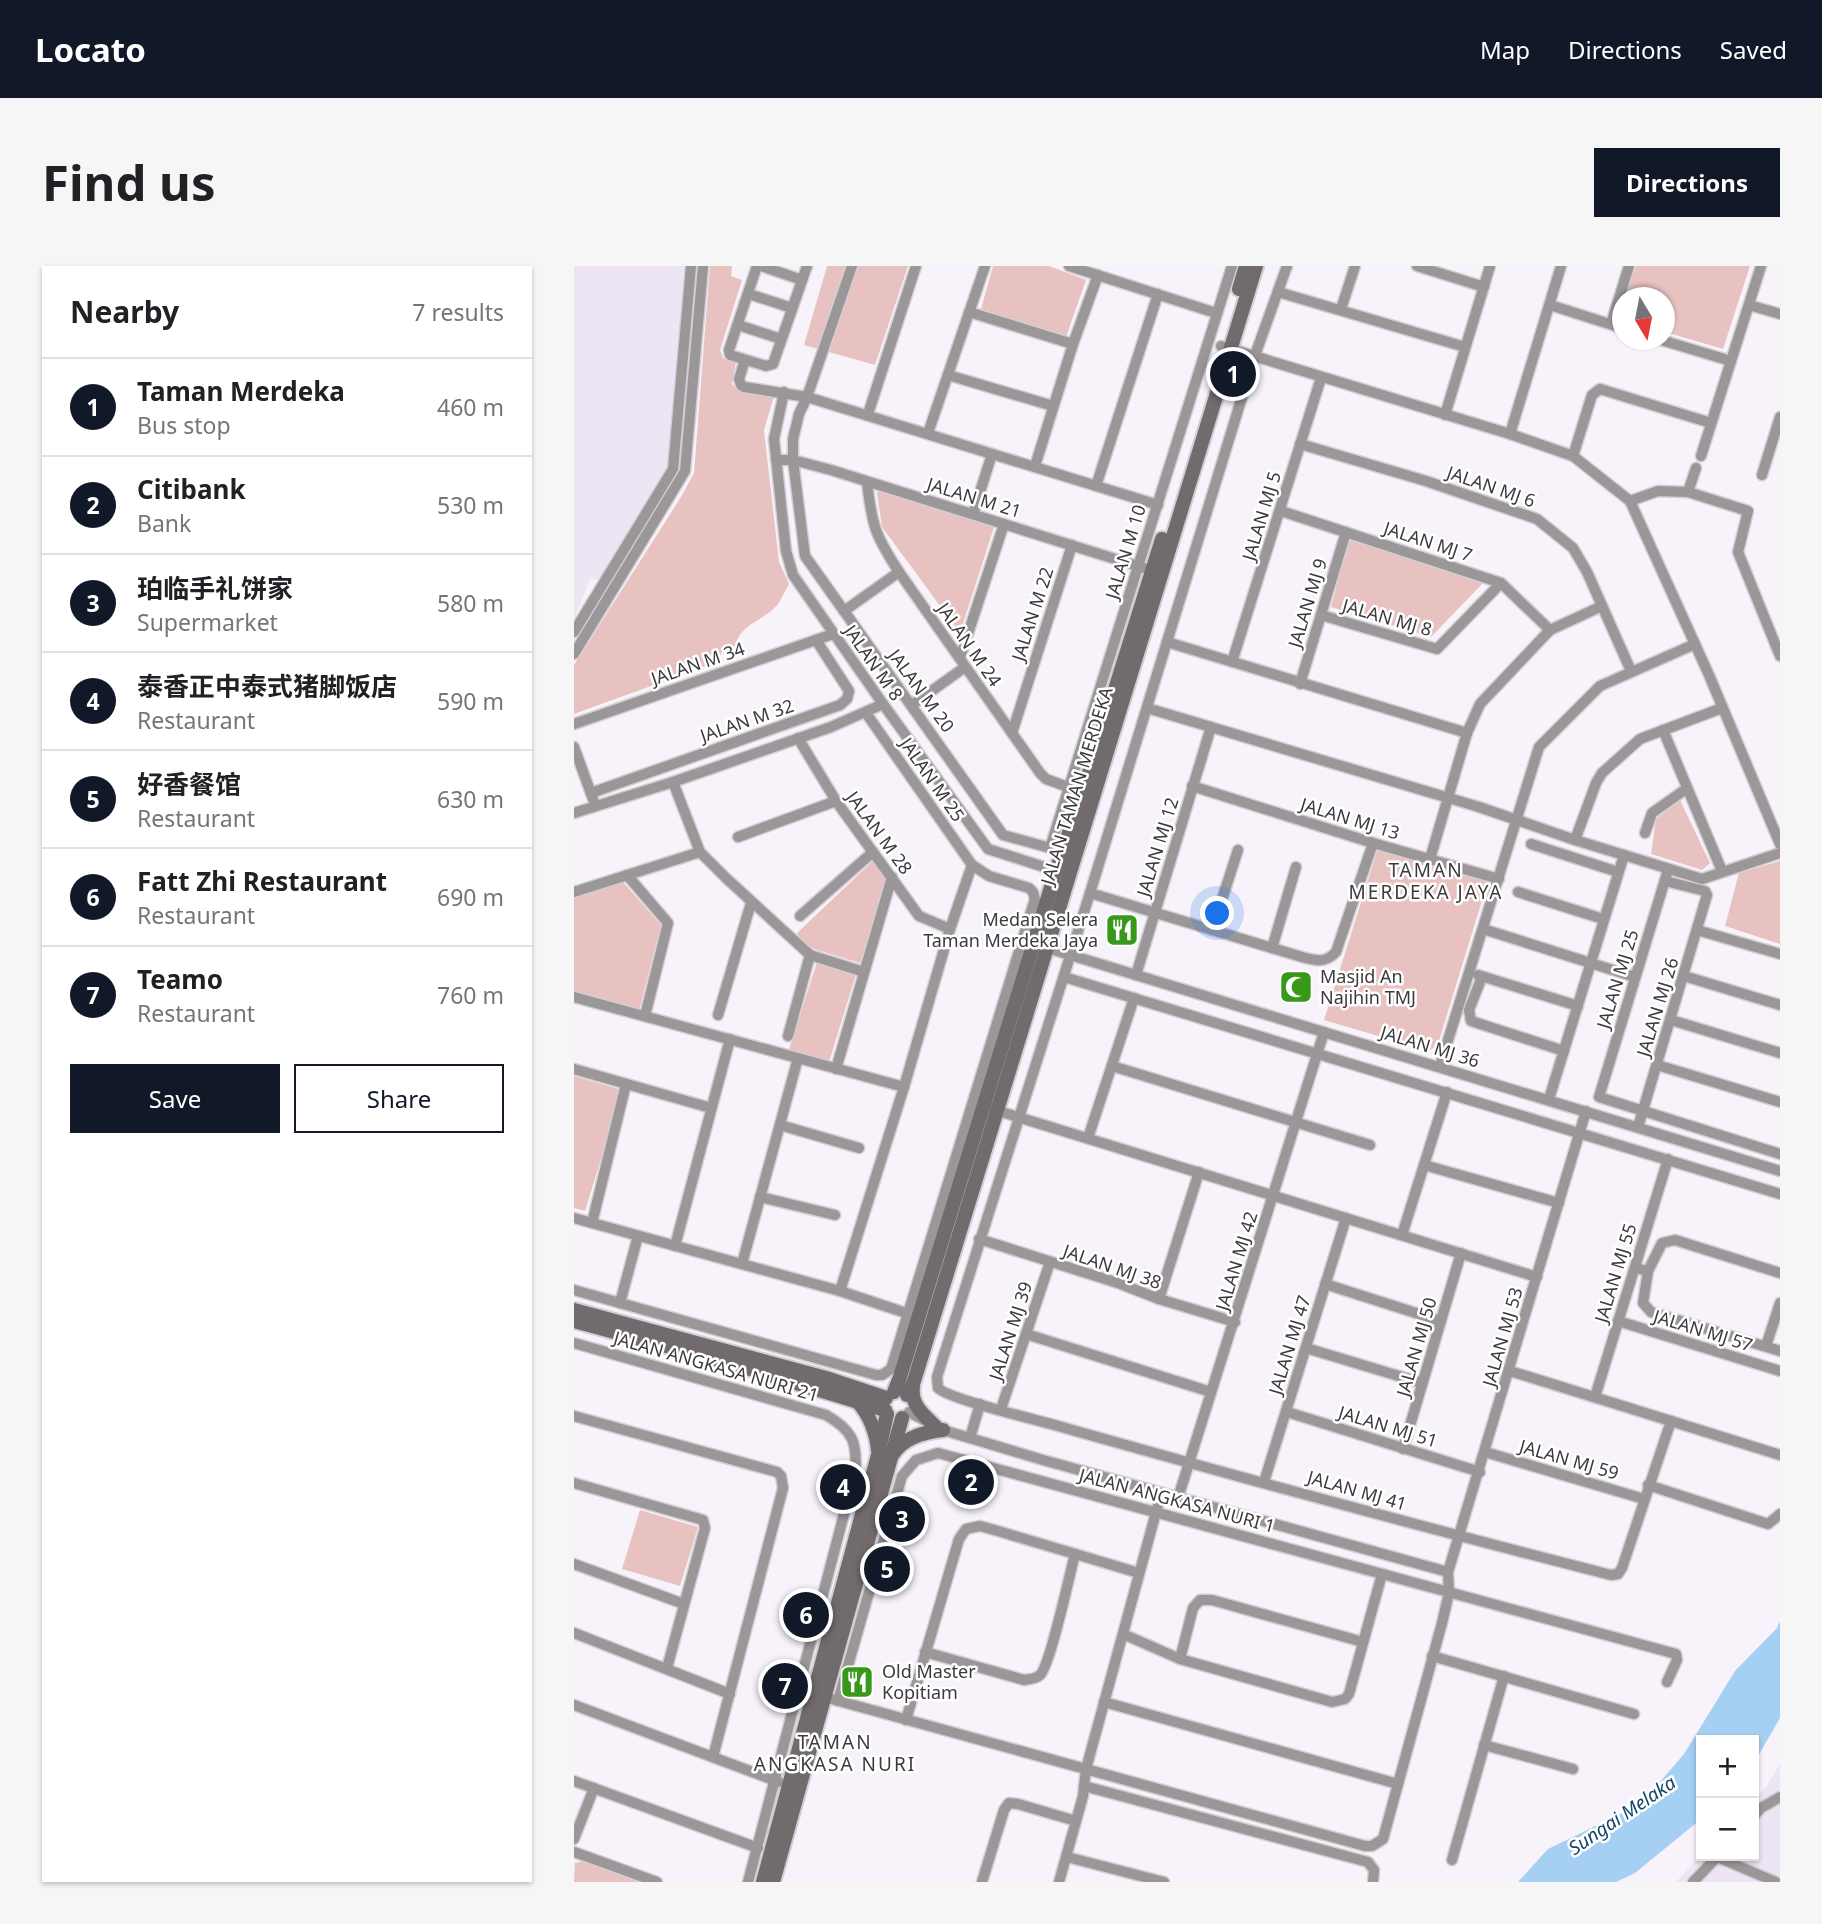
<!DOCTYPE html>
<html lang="en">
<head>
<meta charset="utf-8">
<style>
  body { margin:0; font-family:"Noto Sans","Noto Sans SC",sans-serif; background:#f6f6f6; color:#202124 }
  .controls { position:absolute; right:21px; bottom:21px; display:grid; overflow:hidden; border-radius:0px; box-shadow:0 2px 5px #0004 }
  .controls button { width:63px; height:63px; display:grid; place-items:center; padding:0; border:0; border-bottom:2px solid #e0e0e0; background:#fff; color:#202124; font:35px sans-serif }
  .compass { position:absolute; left:1038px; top:21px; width:63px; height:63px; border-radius:50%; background:#fff; box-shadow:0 2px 5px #0004; rotate:170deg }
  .you { position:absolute; left:644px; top:648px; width:24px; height:24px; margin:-18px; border:5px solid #fff; border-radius:50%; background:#1a73e8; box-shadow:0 0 0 10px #1a73e833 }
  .badge { display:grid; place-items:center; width:46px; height:46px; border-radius:50%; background:#111827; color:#fff; font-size:23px; font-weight:700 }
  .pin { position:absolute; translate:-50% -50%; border:4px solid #fff; box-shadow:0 2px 7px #0006 }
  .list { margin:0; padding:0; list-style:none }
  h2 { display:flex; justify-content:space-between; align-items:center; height:91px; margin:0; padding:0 28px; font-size:30px }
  h2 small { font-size:23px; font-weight:400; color:#757577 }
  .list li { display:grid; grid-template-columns:46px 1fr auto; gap:21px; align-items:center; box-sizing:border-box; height:98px; padding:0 28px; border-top:2px solid #e0e0e0 }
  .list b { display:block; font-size:26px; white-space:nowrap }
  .list p { margin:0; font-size:23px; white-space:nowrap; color:#757577 }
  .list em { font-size:23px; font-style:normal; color:#757577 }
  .actions { display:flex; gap:14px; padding:21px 28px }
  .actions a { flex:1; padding:16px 0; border:2px solid #111827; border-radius:0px; text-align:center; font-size:24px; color:#111827 }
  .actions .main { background:#111827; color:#fff }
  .map { position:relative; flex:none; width:1206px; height:1616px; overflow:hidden; border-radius:0px }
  header { display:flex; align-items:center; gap:42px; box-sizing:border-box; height:98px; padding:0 35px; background:#111827; color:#fff }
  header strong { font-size:33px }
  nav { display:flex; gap:38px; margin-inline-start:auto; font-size:24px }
  .intro { display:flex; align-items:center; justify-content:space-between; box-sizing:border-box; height:168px; padding:0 42px }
  h1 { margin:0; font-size:49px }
  .button { padding:18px 32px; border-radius:0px; background:#111827; color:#fff; font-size:24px; font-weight:700 }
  main { display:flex; gap:42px; padding:0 42px }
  aside { flex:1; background:#fff; border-radius:0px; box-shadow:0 2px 5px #0004 }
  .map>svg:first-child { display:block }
  .built { fill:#eee5f4 }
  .green { fill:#e7c2c0 }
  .water { fill:#a5d0f3 }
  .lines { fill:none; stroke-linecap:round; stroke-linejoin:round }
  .street-casing { stroke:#d2ced5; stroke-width:13 }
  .secondary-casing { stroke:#d2ced5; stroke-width:18 }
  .street { stroke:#9b9799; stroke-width:10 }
  .secondary { stroke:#716b6e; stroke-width:14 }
  .labels { text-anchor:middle; stroke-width:5; stroke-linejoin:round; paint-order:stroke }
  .street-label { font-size:18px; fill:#3c3a3d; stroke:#fff }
  .poi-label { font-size:18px; fill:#3c3a3d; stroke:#fff; text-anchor:start }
  .neighbourhood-label { font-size:19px; letter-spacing:2px; fill:#3c3a3d; stroke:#fff }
  .water-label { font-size:19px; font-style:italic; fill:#154668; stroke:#fff }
</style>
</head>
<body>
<header>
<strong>Locato</strong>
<nav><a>Map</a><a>Directions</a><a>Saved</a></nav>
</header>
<div class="intro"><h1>Find us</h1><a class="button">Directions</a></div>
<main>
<aside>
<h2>Nearby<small>7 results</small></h2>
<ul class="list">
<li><span class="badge">1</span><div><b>Taman Merdeka</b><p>Bus stop</p></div><em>460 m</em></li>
<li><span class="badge">2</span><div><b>Citibank</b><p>Bank</p></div><em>530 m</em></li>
<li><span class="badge">3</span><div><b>珀临手礼饼家</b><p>Supermarket</p></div><em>580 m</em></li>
<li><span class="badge">4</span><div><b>泰香正中泰式猪脚饭店</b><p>Restaurant</p></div><em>590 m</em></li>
<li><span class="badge">5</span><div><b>好香餐馆</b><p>Restaurant</p></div><em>630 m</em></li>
<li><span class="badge">6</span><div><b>Fatt Zhi Restaurant</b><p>Restaurant</p></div><em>690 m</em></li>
<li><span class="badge">7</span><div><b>Teamo</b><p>Restaurant</p></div><em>760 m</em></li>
</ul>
<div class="actions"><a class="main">Save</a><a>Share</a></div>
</aside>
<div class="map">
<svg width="1206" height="1616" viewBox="0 0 1206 1616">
  <rect width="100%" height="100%" fill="#f8f3fb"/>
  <g class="built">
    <polygon points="0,0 110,0 93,201 84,222 27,315 17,312 0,353"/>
    <polygon points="1206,1498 1206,1616 1102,1616 1127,1589 1180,1590 1180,1534 1192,1521"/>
  </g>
  <g class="green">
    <path d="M136,0h22l-1,10 11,4 -22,70 3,8 13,4 -4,22 7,7 35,5 -10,34 15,132 10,22c-4,7 -7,14 -11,20 -14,17 -37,19 -43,42l-13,6 -5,10 -143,52v-49l107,-168 13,-24z"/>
    <polygon points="253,0 334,0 301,99 230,79"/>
    <polygon points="419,0 475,0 512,14 492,71 407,43"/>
    <polygon points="1062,0 1176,0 1149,83 1091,66 1090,32 1051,31"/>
    <polygon points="308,223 421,258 386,367 308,261 303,227"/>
    <polygon points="775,273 910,316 857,371 757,341"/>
    <polygon points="1106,534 1136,597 1128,604 1077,588 1082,553"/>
    <polygon points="805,579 914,615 864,778 855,785 750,754"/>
    <polygon points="301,593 314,612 286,697 230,680 223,667"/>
    <polygon points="1206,595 1206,678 1151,660 1165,607"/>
    <polygon points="49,616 87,659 65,745 0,727 0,631"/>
    <polygon points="244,693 283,705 255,796 215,784"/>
    <polygon points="0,810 48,824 11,945 0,942"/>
    <polygon points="66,1244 124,1261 106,1320 48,1303"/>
    <polygon points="10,1595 64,1616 0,1616 1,1597"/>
  </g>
  <polygon class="water" points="1206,1355 1206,1452 1180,1497 1180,1474 1127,1474 1127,1553 1061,1607 1042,1616 944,1616 974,1583 1067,1538 1110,1488 1161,1405 1203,1362"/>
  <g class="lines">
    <defs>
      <g id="street">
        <polyline points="183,0 155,84 156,89 192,100 199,98 233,0"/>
        <polyline points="187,0 228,14"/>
        <polyline points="278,0 233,131 225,148 219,173 219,194 231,290 429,569 476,582 658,0"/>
        <polyline points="495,0 642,47"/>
        <path d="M713,0l-33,92 -164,535 -153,484 1,11c10,11 100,32 120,38 184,52 368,102 553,149l7,-1 4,-6 49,-147"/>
        <polyline points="843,0 910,21"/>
        <polyline points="704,26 891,81"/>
        <polyline points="175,28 218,42"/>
        <polyline points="976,39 1048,62"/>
        <polyline points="1175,39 1206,48"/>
        <polyline points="767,43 781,0"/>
        <polyline points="395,46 499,78"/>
        <polyline points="1037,58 1055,0"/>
        <polyline points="164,59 207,73"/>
        <polyline points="1087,74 1157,95"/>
        <polyline points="647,80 936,168 999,190 1056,235 1135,409 1206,578"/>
        <polyline points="171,94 165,113 167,119 170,121 233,131 584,239"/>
        <polyline points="374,109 479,140"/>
        <polyline points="210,126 200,173 212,285 219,309 309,438 414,583 486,606"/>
        <polyline points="294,148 342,0"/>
        <polyline points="871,149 916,0"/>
        <polyline points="354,167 411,0"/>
        <polyline points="936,168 987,0"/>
        <polyline points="726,178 852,215 963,253 999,282 1013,306 1057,405"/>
        <polyline points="999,190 1018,129 1026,123 1137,157"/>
        <polyline points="1127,190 1187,0"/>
        <polyline points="202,194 219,194 257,204 570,302"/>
        <polyline points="461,200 499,78 524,9"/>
        <polyline points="1188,209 1206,151"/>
        <path d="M293,216c5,44 8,53 32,90l141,201 6,6 30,11"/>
        <polyline points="522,220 584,28"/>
        <polyline points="1114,226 1122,202"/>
        <polyline points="1056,235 1084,225 1114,226 1174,245 1164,286 1206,390"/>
        <polyline points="707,245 927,317 976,364"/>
        <polyline points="399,248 418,188"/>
        <polyline points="270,345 325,306"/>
        <polyline points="747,349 863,383 927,317"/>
        <polyline points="0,366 99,203 117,0"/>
        <polyline points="593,376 893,467"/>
        <polyline points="0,388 111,205 129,0"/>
        <polyline points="386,392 430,258"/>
        <polyline points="658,396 747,112"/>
        <polyline points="726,418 772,266"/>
        <polyline points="338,439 391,401"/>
        <polyline points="573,442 905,541 1001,574 1128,613 1206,587"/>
        <polyline points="0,458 259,368"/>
        <polyline points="1089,464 1148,605"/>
        <polyline points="438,467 498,279"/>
        <polyline points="224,472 262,535 345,650 376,663"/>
        <polyline points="0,481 19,533"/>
        <polyline points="99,516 126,586 152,612 236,689 290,706"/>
        <polyline points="618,520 799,577 925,613"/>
        <polyline points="17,527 266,439 273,433 275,425 242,374"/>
        <polyline points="0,547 99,516 257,461 309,438"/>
        <polyline points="1071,567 1078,547 1112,523"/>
        <polyline points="164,571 262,535"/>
        <polyline points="1001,574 1022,517 1028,507 1066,473 1148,442"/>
        <polyline points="957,578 1044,606"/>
        <polyline points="856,593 893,467 906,438 976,364 1028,340"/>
        <polyline points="1094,604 1025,831 1206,888"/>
        <polyline points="53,609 94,657 71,750"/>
        <polyline points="0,626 126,586"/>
        <polyline points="944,626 1029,653"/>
        <path d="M516,627l212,64c14,4 24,6 34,-5l37,-109"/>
        <polyline points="226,650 299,586"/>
        <polyline points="909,663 1061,711"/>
        <polyline points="638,664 664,584"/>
        <polyline points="1123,664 1206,688"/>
        <polyline points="470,681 1206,905"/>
        <polyline points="698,682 722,601"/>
        <polyline points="562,709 637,461"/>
        <polyline points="904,709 1004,740"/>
        <polyline points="1110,710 1206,739"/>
        <polyline points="490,711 1206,928"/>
        <polyline points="908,711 895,744 897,755 990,785"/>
        <polyline points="0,731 330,821"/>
        <polyline points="144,749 177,637"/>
        <polyline points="1097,754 1206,787"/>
        <polyline points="214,770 236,689"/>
        <polyline points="1083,799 1206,836"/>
        <polyline points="538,800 796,879"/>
        <polyline points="866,800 965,481 1026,420 1121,378"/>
        <polyline points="0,803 137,842"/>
        <polyline points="262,803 318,611"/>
        <polyline points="975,833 1050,589"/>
        <polyline points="418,843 963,1011"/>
        <polyline points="206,859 285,882"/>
        <polyline points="1064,861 1133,629 1131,625 1091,615"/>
        <polyline points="514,872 560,732"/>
        <polyline points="850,899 985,937"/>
        <polyline points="186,931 261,949"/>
        <polyline points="0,952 266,1025 341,1050"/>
        <polyline points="18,957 52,818"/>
        <polyline points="828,969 873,826"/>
        <polyline points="405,973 544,1017 585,1033 661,1056"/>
        <polyline points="101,980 156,773"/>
        <polyline points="168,998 224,792"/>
        <polyline points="1061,1002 1074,1005 1069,1037 1077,1046 1206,1085"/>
        <polyline points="1074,1005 1088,977 1101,974 1206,1007"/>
        <polyline points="751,1018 867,1055"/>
        <polyline points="0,1024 302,1109 308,1109 317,1103 461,633 459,626 455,622 415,610 398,599 292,447"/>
        <polyline points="266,1025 330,821 376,663 398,599"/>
        <polyline points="585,1033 625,906"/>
        <polyline points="46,1037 64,970"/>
        <polyline points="1044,1055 1206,1105"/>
        <polyline points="452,1068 637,1126"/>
        <path d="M0,1077l252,72c26,15 32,27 29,57l-107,410"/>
        <polyline points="1192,1080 1206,1037"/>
        <polyline points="732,1082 848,1117"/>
        <polyline points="936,1105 1206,1189"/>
        <polyline points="1021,1131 1094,893"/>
        <polyline points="427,1143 476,996"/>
        <polyline points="335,1146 369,1164 469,1194 874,1306"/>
        <polyline points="713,1146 906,1206"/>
        <polyline points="0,1150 203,1206 207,1210 209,1222 139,1491"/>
        <polyline points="396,1172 406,1138"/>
        <polyline points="829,1183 887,987"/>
        <polyline points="911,1186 1070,1233"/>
        <polyline points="690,1216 772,952"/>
        <polyline points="0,1217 129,1254 131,1262 93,1402"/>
        <polyline points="1074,1219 1194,1258 1206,1248"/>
        <polyline points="604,1232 750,766"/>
        <polyline points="0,1298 110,1338"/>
        <polyline points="0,1367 156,1428"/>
        <polyline points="549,1368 606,1393 758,1436 771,1433 775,1428 808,1308"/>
        <path d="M351,1386l99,28c6,-1 12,-1 16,-5 10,-9 30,-102 35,-121"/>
        <polyline points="858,1390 1060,1448"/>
        <polyline points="606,1393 619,1342 626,1334 638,1334 789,1376"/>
        <polyline points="225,1424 791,1580 798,1580 809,1573 868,1357 875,1327 874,1306 1012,845"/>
        <polyline points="264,1435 328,1210 342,1194 364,1187 1102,1388 1103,1394 1093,1416"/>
        <polyline points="530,1436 824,1518"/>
        <polyline points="0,1439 205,1516"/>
        <polyline points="332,1454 385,1273 392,1263 406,1260 424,1265 565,1307"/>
        <polyline points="910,1479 999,1503"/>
        <polyline points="0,1515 184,1582"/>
        <polyline points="510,1520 794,1596 800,1604 799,1616"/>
        <polyline points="1180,1550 1187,1542 1206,1531"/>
        <polyline points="0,1573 20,1522"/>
        <polyline points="0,1586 83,1616"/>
        <polyline points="493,1591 590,1616"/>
        <polyline points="1143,1591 1202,1616"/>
        <polyline points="878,1594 930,1410"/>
        <polyline points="408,1616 430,1544 435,1537 444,1538 502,1555"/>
        <polyline points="485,1616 509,1530 512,1503 587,1228"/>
        <polyline points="1119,1616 1144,1590"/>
      </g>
      <g id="secondary">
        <polyline points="665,23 672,0"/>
        <polyline points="0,1044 252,1112 312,1132"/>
        <polyline points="0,1055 173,1102 311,1144"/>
        <path d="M339,1119c-3,20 10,29 23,42"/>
        <polyline points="320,1126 326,1111 482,605 509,526 588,273"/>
        <polyline points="333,1129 340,1115 682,0"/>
        <path d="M284,1136c12,14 18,29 20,48"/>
        <path d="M319,1188c11,-17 31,-22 50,-24"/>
        <polyline points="189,1616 304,1189 313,1148"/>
        <polyline points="199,1616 328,1152"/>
      </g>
    </defs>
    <use href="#street" class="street-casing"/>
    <use href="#secondary" class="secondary-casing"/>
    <use href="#street" class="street"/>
    <use href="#secondary" class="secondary"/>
  </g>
  <defs>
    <symbol id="restaurant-square" viewBox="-11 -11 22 22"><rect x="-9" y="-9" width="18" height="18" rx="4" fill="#38981a" stroke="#fff"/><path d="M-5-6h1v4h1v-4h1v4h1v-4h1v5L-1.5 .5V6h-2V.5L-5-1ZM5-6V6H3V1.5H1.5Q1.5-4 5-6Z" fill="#fff"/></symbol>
    <symbol id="mosque-square" viewBox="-11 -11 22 22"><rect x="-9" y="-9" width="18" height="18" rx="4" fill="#38981a" stroke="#fff"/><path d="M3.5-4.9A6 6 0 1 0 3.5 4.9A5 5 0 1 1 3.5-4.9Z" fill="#fff"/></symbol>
  </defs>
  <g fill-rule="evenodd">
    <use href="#restaurant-square" x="529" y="645" width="38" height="38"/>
    <use href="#mosque-square" x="703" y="702" width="38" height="38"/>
    <use href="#restaurant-square" x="264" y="1397" width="38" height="38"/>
  </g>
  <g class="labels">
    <g class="street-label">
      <text transform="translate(917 221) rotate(19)" y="6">JALAN MJ 6</text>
      <text transform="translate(400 232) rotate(17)" y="6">JALAN M 21</text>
      <text transform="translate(688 250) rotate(-73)" y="6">JALAN MJ 5</text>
      <text transform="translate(854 276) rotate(18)" y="6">JALAN MJ 7</text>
      <text transform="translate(552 286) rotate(-73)" y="6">JALAN M 10</text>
      <text transform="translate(734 337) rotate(-73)" y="6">JALAN MJ 9</text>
      <text transform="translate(459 348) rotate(-72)" y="6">JALAN M 22</text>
      <text transform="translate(813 352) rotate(16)" y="6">JALAN MJ 8</text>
      <text transform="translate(395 379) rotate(55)" y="6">JALAN M 24</text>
      <text transform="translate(299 397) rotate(55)" y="6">JALAN M 8</text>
      <text transform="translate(124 398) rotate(-19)" y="6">JALAN M 34</text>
      <text transform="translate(347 425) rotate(54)" y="6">JALAN M 20</text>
      <text transform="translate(173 455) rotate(-19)" y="6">JALAN M 32</text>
      <text transform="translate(358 514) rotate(55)" y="6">JALAN M 25</text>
      <text transform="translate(503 520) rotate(-73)" y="6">JALAN TAMAN MERDEKA</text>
      <text transform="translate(776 553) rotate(17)" y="6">JALAN MJ 13</text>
      <text transform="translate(305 567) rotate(54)" y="6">JALAN M 28</text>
      <text transform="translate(584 581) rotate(-73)" y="6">JALAN MJ 12</text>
      <text transform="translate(1044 713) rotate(-73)" y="6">JALAN MJ 25</text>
      <text transform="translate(1084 741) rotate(-73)" y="6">JALAN MJ 26</text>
      <text transform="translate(856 781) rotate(17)" y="6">JALAN MJ 36</text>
      <text transform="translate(663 995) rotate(-73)" y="6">JALAN MJ 42</text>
      <text transform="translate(538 1001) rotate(19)" y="6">JALAN MJ 38</text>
      <text transform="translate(1042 1007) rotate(-73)" y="6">JALAN MJ 55</text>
      <text transform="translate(437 1065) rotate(-72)" y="6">JALAN MJ 39</text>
      <text transform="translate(1129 1065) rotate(17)" y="6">JALAN MJ 57</text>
      <text transform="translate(929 1071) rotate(-74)" y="6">JALAN MJ 53</text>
      <text transform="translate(716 1079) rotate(-73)" y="6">JALAN MJ 47</text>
      <text transform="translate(843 1081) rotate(-74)" y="6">JALAN MJ 50</text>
      <text transform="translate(142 1101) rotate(16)" y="6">JALAN ANGKASA NURI 21</text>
      <text transform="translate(814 1161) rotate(17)" y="6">JALAN MJ 51</text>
      <text transform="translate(995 1194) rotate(16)" y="6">JALAN MJ 59</text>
      <text transform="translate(783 1225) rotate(16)" y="6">JALAN MJ 41</text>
      <text transform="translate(603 1235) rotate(15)" y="6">JALAN ANGKASA NURI 1</text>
    </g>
    <g class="poi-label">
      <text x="524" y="660" text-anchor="end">Medan Selera<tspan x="524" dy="21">Taman Merdeka Jaya</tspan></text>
      <text x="746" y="717">Masjid An<tspan x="746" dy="21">Najihin TMJ</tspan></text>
      <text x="308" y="1412">Old Master<tspan x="308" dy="21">Kopitiam</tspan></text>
    </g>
    <g class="neighbourhood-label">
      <text x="852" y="611">TAMAN<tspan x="852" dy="22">MERDEKA JAYA</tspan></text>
      <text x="261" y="1483">TAMAN<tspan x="261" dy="22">ANGKASA NURI</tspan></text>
    </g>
    <g class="water-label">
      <text transform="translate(1048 1549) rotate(-34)" y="7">Sungai Melaka</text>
    </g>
  </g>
</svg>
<div class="controls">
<button>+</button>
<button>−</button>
</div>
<svg class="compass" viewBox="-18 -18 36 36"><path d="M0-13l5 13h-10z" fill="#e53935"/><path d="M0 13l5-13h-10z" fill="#757577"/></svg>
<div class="you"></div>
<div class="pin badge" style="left:659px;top:108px">1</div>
<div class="pin badge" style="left:397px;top:1216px">2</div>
<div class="pin badge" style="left:328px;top:1253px">3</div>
<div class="pin badge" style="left:269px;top:1221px">4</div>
<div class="pin badge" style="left:313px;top:1303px">5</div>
<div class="pin badge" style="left:232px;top:1349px">6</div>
<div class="pin badge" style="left:211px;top:1420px">7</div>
</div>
</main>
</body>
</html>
